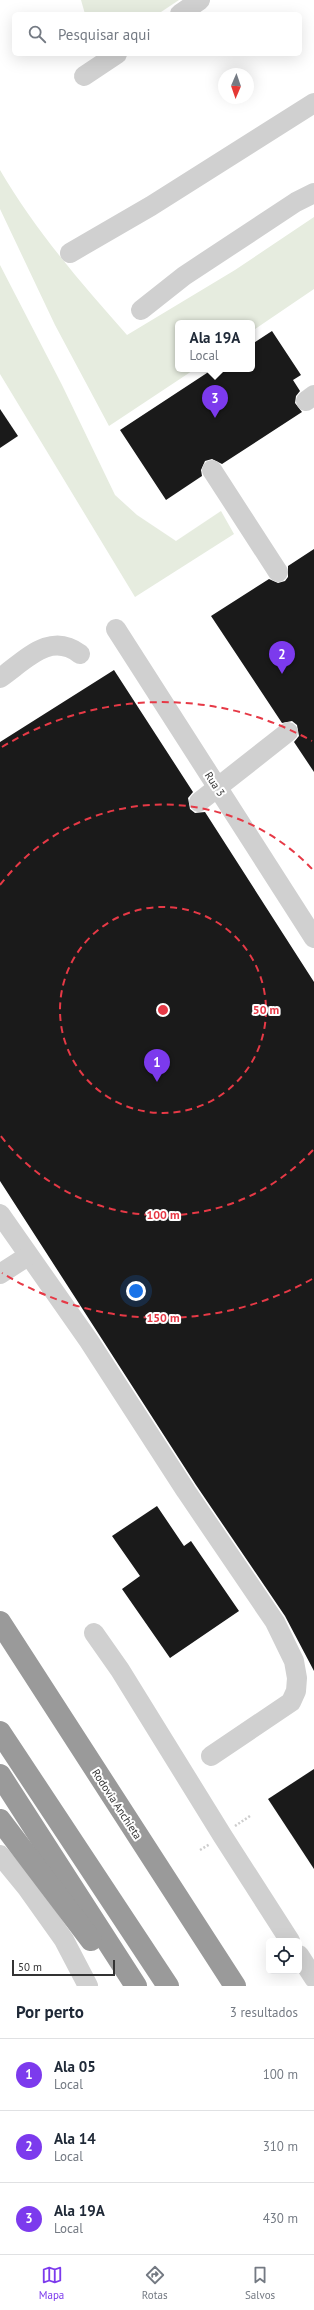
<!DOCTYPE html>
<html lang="pt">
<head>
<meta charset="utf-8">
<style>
  body { margin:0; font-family:"PT Sans",sans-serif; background:#f2f2f3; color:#1f2937 }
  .controls { position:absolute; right:12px; bottom:12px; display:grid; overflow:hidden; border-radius:6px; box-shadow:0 4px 16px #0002 }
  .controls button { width:36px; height:36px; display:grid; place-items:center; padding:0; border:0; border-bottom:1px solid #e0e1e3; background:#fff; color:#1f2937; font:20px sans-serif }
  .compass { position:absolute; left:218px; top:68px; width:36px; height:36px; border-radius:50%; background:#fff; box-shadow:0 4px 16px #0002; rotate:182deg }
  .scale { position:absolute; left:12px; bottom:10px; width:103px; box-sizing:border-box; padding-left:4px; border:2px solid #333; border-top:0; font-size:11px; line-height:14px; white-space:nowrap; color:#333; -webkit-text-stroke:3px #fff; paint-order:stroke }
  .you { position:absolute; left:136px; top:1291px; width:14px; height:14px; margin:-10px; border:3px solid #fff; border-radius:50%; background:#1a73e8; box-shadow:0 0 0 6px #1a73e833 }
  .badge { display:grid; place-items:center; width:26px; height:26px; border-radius:50%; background:#7c3aed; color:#fff; font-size:13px; font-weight:700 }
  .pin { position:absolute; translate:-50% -33px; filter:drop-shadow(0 1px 2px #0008) }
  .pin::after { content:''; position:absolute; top:21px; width:14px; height:12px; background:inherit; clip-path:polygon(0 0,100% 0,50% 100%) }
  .popup { position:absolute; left:175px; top:320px; width:80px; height:52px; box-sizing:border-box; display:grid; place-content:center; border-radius:6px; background:#fff; filter:drop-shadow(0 1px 3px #0005); font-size:13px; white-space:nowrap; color:#747a83 }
  .popup b { font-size:15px; color:#1f2937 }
  .popup::after { content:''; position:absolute; left:50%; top:100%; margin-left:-8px; border:8px solid transparent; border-top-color:#fff }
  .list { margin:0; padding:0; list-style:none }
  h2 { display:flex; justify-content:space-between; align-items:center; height:52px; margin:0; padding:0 16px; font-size:17px }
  h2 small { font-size:13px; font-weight:400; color:#747a83 }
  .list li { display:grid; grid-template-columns:26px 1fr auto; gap:12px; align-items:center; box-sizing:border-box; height:72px; padding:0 16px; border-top:1px solid #e0e1e3 }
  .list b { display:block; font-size:15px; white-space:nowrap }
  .list p { margin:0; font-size:13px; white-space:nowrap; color:#747a83 }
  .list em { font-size:13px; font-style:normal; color:#747a83 }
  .icon { flex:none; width:22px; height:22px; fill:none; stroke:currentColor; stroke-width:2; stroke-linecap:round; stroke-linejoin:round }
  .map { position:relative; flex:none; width:314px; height:1986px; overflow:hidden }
  .search { position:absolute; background:#fff; box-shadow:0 4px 16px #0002; left:12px; right:12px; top:12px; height:44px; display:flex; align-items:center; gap:10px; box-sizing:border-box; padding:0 14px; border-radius:6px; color:#747a83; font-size:15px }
  .sheet { height:268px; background:#fff }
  nav { display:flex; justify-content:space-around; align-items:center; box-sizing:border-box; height:56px; border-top:1px solid #e0e1e3; background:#fff; font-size:11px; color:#747a83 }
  nav a { display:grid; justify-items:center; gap:2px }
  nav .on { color:#7c3aed }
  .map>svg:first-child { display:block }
  .green { fill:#e6ecdf }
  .building { fill:#1a1a1a }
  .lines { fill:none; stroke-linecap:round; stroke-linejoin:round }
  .path { stroke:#cdcdcd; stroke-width:2.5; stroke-dasharray:2 2; stroke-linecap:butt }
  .minor { stroke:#d0d0d0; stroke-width:20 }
  .highway { stroke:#9a9a9a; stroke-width:22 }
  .minor-bridge { stroke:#d0d0d0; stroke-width:20 }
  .ring { fill:none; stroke:#e63946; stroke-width:2; stroke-dasharray:7 5 }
  .labels { text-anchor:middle; stroke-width:4; stroke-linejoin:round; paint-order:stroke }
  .street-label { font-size:11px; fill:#333; stroke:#fff }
  .centre { fill:#e63946; stroke:#fff; stroke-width:2 }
  .ring-label { font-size:12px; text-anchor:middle; font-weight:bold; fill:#e63946; stroke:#fff; stroke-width:4; stroke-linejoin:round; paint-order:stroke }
</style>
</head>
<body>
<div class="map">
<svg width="314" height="1986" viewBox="0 0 314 1986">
  <rect width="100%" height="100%" fill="#fff"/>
  <g class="green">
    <polygon points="81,0 179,0 158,14 85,14"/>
    <path d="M0,170c35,60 81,113 127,165l108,-65 79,-53v72l-62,42v-8h-74v46h17l-86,57 -54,-101 -55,-116z"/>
    <polygon points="0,265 62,385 115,495 137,515 176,541 221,511 234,534 135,597 0,374"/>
  </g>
  <g class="building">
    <polygon points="272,331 301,375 293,380 300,391 296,396 295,403 302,412 222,464 212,459 205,461 201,470 202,476 166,500 120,430 213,369 252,369 252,344"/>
    <polygon points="0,409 18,436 0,448"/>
    <polygon points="314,549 314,772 294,742 299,736 297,725 292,721 282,723 211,616 269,579 278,583 285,581 288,577 288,566"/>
    <polygon points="114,670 193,792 188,798 190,809 195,813 205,812 314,982 314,1671 285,1616 196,1485 0,1181 0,742"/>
    <polygon points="157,1506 184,1546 191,1541 239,1611 170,1658 122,1589 140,1576 112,1536"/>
    <polygon points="314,1769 314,1869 268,1799"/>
  </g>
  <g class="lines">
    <g class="path">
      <polyline points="235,1826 250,1816"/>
      <polyline points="200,1850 210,1844"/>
    </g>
    <g class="minor">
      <polyline points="180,14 200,0"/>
      <polyline points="84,76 117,54"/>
      <polyline points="70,253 151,206 314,103"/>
      <polyline points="141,310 184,276 296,202 314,193"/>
      <polyline points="306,401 314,395"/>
      <polyline points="212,470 278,572"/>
      <polyline points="116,629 314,938"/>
      <path d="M0,678c26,-18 50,-47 80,-24"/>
      <polyline points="0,1214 89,1341 186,1491 275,1622 294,1661 297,1678 296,1691 291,1702 211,1756"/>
      <polyline points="0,1274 28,1256"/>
      <polyline points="94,1633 120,1670 222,1835 290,1941"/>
      <polyline points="0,1855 27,1888 64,1940 88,1986"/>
      <polyline points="299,1955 314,1978"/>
    </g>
    <g class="highway">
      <polyline points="0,1622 235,1986"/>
      <polyline points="0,1732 168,1986"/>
      <polyline points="0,1775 136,1986"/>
      <polyline points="0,1820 91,1940"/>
    </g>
    <polyline class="minor-bridge" points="199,802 288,732"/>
  </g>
  <g class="ring">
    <circle cx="163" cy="1010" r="103"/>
    <path d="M313 1150A205 205 0 0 1 0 1135M0 885A205 205 0 0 1 313 870"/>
    <path d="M312 1279A308 308 0 0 1 2 1273M2 747A308 308 0 0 1 312 741"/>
  </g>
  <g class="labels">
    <g class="street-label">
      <text transform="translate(215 784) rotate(57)" y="4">Rua 3</text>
      <text transform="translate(117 1804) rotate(57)" y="4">Rodovia Anchieta</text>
    </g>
  </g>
  <circle cx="163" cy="1010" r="6" class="centre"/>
  <g class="ring-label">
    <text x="266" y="1014">50 m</text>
    <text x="163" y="1219">100 m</text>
    <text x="163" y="1322">150 m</text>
  </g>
</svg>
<div class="controls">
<button><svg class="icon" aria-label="locate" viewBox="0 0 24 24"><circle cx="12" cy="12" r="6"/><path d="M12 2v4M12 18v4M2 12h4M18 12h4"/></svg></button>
</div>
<svg class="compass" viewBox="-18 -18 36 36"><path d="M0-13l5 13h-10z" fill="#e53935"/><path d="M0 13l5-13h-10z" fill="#747a83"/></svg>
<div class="scale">50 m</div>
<div class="you"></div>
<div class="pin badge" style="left:157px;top:1082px">1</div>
<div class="pin badge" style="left:282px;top:674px">2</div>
<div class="pin badge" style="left:215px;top:418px">3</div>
<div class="popup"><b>Ala 19A</b>Local</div>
<div class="search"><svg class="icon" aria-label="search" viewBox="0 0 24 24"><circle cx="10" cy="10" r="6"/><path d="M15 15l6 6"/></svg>Pesquisar aqui</div>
</div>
<section class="sheet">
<h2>Por perto<small>3 resultados</small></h2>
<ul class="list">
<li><span class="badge">1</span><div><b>Ala 05</b><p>Local</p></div><em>100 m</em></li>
<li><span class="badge">2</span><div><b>Ala 14</b><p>Local</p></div><em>310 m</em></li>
<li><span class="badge">3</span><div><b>Ala 19A</b><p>Local</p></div><em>430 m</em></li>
</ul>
</section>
<nav>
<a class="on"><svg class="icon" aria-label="map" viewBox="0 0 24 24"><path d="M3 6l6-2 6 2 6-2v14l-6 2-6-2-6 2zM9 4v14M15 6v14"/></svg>Mapa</a>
<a><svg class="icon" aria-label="directions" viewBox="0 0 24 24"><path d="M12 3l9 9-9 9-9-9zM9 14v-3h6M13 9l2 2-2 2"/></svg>Rotas</a>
<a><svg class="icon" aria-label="saved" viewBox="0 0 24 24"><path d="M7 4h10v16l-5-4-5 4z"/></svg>Salvos</a>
</nav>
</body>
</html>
